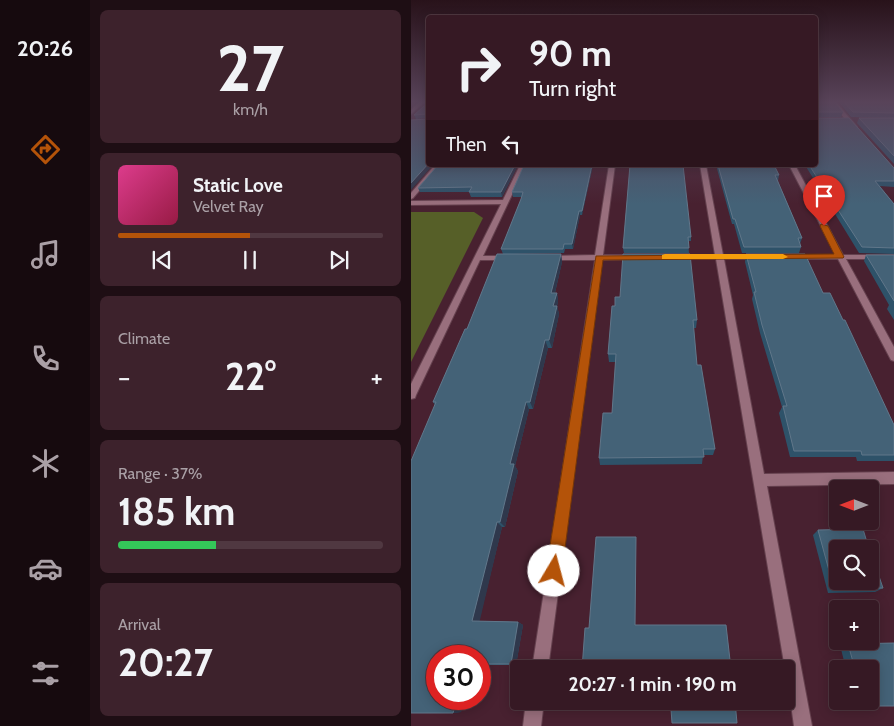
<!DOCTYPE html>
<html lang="en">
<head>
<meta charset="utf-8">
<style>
	:root { --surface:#361924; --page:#3d222c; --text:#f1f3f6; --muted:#aaa0a6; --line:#503841; --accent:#b45309 }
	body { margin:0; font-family:Cabin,sans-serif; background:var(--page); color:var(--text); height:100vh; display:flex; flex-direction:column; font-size:19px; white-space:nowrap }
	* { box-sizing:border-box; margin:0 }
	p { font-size:16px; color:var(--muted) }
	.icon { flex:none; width:28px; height:28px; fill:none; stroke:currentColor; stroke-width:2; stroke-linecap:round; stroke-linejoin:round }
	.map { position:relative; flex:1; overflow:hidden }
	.sheet { display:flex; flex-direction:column; gap:10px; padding:10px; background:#1e0e14; width:321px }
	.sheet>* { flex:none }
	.banner { position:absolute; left:15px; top:15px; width:392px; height:152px; border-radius:5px; box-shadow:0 2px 12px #0003,0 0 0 1px var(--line); background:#361924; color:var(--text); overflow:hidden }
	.needle { width:32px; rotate:270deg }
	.fabs { position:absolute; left:418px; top:480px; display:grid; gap:10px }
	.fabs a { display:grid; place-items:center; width:50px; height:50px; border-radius:5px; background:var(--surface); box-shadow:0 2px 12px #0003,0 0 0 1px var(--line); font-size:25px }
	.speed { position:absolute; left:15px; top:645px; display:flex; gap:10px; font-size:25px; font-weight:700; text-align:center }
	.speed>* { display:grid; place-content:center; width:65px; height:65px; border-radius:50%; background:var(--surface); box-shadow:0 2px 12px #0003,0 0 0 1px var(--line); line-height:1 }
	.speed .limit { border:8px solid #d22; background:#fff; color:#111 }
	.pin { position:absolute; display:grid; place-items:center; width:42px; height:42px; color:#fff; margin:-51px -21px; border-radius:50% 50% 50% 0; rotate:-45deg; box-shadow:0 0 5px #0007 }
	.pin .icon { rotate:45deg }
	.me { position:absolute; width:55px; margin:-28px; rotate:8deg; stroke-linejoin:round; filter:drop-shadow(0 0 4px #0008) }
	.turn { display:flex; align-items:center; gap:18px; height:105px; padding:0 20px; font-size:22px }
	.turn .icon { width:65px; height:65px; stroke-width:2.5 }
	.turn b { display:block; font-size:35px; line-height:42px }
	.then { display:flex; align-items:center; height:48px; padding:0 20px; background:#0003; gap:10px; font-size:19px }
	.big { font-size:38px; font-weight:700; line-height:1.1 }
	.sheet .widget { flex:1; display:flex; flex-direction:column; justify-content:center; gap:8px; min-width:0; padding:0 18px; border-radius:8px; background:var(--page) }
	.sheet .dial { align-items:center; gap:0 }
	.dial b { font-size:65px; line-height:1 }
	.song { display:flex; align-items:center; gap:15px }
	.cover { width:60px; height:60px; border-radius:8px; background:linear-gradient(135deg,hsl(330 70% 55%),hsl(340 70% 35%)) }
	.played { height:5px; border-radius:2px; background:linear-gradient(90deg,var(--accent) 50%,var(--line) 50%) }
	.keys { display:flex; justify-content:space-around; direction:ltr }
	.heat { display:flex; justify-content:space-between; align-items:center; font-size:28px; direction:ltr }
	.charge { height:8px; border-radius:4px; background:linear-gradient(90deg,#34c759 37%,var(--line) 0) }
	.trip { position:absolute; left:99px; top:660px; width:285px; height:50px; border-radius:5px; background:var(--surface); box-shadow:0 2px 12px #0003,0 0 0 1px var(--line); font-weight:700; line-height:50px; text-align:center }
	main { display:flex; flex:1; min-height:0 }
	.dock { display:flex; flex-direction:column; width:90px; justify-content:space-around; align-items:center; background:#160a0e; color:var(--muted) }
	.dock .icon { width:35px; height:35px }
	.dock .active { color:var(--accent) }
	.dock b { font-size:22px; color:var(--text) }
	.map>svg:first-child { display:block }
</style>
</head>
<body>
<main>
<nav class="dock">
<b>20:26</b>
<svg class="icon active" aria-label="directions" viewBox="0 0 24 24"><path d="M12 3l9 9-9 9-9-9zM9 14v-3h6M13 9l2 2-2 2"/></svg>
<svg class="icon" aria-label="music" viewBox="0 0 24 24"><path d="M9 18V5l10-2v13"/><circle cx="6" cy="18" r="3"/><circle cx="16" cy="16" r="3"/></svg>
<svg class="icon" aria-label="phone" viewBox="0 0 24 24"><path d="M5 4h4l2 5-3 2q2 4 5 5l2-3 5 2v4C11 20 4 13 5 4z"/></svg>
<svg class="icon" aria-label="climate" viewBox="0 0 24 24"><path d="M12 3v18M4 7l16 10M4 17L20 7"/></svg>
<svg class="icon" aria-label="car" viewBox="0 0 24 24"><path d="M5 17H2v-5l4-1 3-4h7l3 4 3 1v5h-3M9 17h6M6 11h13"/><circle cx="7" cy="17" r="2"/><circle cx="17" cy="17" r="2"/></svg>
<svg class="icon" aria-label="filters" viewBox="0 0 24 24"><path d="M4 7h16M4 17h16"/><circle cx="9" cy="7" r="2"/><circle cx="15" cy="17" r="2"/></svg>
</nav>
<section class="sheet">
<div class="widget dial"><b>27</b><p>km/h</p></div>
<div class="widget">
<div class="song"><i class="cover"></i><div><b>Static Love</b><p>Velvet Ray</p></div></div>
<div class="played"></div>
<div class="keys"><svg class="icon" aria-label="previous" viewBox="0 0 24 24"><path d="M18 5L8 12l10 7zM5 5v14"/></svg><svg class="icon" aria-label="pause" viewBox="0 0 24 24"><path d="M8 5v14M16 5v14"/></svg><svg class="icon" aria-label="next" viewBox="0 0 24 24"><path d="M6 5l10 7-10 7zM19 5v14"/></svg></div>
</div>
<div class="widget"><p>Climate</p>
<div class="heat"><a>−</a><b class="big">22°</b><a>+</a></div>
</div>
<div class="widget"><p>Range · 37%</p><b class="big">185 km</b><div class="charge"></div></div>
<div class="widget"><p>Arrival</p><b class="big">20:27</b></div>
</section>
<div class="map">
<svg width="483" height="726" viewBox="0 0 483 726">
	<rect width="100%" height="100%" fill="#482130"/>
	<path fill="#565f28" d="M0,212H63L72,218L0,362Z"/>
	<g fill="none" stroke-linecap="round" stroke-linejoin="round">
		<g stroke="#65414e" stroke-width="2">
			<g id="minor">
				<path d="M8,102H13L0,114V110Z"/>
				<path d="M420,102H425L446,127V129H442Z"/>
				<path d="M24,165H30L2,198L0,199V193Z"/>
				<path d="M109,165H115L72,256H97L101,258L97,260H69L5,395L4,398L0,399V384L90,204L0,205V201L92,200Z"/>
				<path d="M198,165H204L192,255H224L228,257L224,259L191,260L137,669H121L184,260H139L135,258L139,256L184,255Z"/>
				<path d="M289,165H295L312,255H347L351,257L347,259H313L353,474L483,472V484L356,486L401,726H383L375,669H374L305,259H266L262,257L266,255H304Z"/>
				<path d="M378,165H384L432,255H483V259H435L483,347V361L480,360L427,259H384L380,257L384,255H425Z"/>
				<path d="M115,701H133L130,726H112Z"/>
			</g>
		</g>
		<use href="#minor" fill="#996f7d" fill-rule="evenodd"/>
	</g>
	<g fill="#2e5269">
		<path d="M405,102L432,112L430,117H405L483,168V187L469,186L483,204V254L448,253L394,165H405Z"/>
		<path d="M428,102H483V118L440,117Z"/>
		<path d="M18,106V118L5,119L3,115Z"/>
		<path d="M448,118H483V164L446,123Z"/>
		<path d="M27,165H107L91,197H60L58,192H9L7,188Z"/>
		<path d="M113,165H182L171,215H169L162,249H154L153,253L100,254H150L151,262L144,293H146L147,301L146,306L148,314L141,348H137L122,409H118L104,466L107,471L94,527H91L68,621L107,622L112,625L105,665H69V656H26V699H53L50,712L42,713H0V461L24,405L22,402L54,329H56L86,254H92L90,249L111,197H102L101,192Z"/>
		<path d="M219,165L280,237V241H277L278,253H213L212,248Z"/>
		<path d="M305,165H363L368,175L367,181L391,238L389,244L390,247L388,253H331L323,224H321Z"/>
		<path d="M335,254L412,293L432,320L483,425V461H446L445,457H379L368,413L371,407L349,333L341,299L342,295L334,262Z"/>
		<path d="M455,255H483V320L476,309L478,305L453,261Z"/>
		<path d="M204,306L286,320L285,328H282L286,365L304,449L302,455H292L291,464L189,465L188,458L201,413L205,362H198L197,354Z"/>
		<path d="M407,530L472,588L464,592L417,593L402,535Z"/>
		<path d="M483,643V706L445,705L444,701H459V669H435L429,645L437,644Z"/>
	</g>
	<g fill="#2f384c">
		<path d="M18,163V165H22L0,190V183Z"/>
		<path d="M104,165H107L91,197L90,192Z"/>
		<path d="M181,165H182L171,215V211Z"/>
		<path d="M168,211L169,215L162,249L161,244Z"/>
		<path d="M150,254L151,262L142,301L140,293Z"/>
		<path d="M146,293L147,301L145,314L142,306Z"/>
		<path d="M146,306L148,314L141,348L138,340Z"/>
		<path d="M134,340L137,348L122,409L119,402Z"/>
		<path d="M115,402L118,409L104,466L107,471L94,527L89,522L99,464Z"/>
		<path d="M86,522L91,527L68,624L61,621Z"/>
		<path d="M107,622L112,625L105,665L100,664Z"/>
		<path d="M46,699H53L50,712L42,713Z"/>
	</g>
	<g fill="#446277" stroke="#61778a">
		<path d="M405,102H424L432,112H406L405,118H438L483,168V181H464L483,204V248L451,247L398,165H405Z"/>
		<path d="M433,102H483V113L442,112Z"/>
		<path d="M13,106H18V118L16,114L3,115Z"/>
		<path d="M448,118H483V156Z"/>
		<path d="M18,119V163L0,183V120Z"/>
		<path d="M27,165H104L90,192H58L61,187L7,188Z"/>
		<path d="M113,165H181L171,211H168L161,244H153L152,249H90L110,199L112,192H101Z"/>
		<path d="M219,165H272L280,237H277L278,248H212Z"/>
		<path d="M307,165H363L368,175H364L391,238H387L390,247H333L324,219H322Z"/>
		<path d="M86,254H150L140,293H146L142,306H146L138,340H134L119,402H115L99,464H103L89,522H86L61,621L107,622L100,664H69V656H26V699H46L42,713H0V461L25,402H22L54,329H56Z"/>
		<path d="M212,254H279L286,320H282L286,365H290L304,449H292L293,457L188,458L192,413H201L205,354H197L201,306H204V297H209Z"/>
		<path d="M335,254H394L412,293H419L432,320H434L483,425V455H451L450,451H383L372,406H376L351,325L343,292H345Z"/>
		<path d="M455,255H483V301Z"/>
		<path d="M452,529L458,549H426V581H459V550L472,588L423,589L407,530Z"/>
		<path d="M185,537H225L224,625H315L320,669H171L174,628H178Z"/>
		<path d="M483,643V706H454L453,701H459V669H444L437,644Z"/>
		<path d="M168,701H324L326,723H261L260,709H167Z"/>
	</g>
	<linearGradient id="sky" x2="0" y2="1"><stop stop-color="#28121a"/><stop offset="0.5" stop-color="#584359"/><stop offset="1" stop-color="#584359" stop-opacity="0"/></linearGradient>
	<rect width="483" height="204" fill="url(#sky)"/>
	<path fill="#b45309" stroke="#753606" d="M410,224L417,226L433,257L432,258L192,260L151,571L149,577L143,579L137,577L135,571L185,256L423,254L409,226Z"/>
	<path fill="#f59e0b" d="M254,254H372L377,257L372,259H251V255Z"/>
</svg>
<div class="fabs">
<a><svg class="needle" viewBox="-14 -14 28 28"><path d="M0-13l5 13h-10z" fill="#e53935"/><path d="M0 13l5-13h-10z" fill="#aaa0a6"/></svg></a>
<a><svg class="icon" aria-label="search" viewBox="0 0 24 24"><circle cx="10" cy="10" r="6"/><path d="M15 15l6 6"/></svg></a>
<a>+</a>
<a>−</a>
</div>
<div class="speed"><div class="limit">30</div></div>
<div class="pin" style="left:413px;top:226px;background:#d93025"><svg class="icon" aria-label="arrive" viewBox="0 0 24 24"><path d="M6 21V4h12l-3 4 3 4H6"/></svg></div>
<svg class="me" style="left:143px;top:571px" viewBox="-20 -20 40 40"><circle r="19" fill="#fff"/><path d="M0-13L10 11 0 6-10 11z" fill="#b45309"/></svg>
<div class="trip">20:27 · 1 min · 190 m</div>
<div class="banner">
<div class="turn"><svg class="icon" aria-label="right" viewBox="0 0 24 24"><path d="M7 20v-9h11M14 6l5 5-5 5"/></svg><div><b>90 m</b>Turn right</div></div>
<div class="then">Then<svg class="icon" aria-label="left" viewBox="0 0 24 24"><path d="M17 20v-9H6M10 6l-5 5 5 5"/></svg></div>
</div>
</div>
</main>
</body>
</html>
